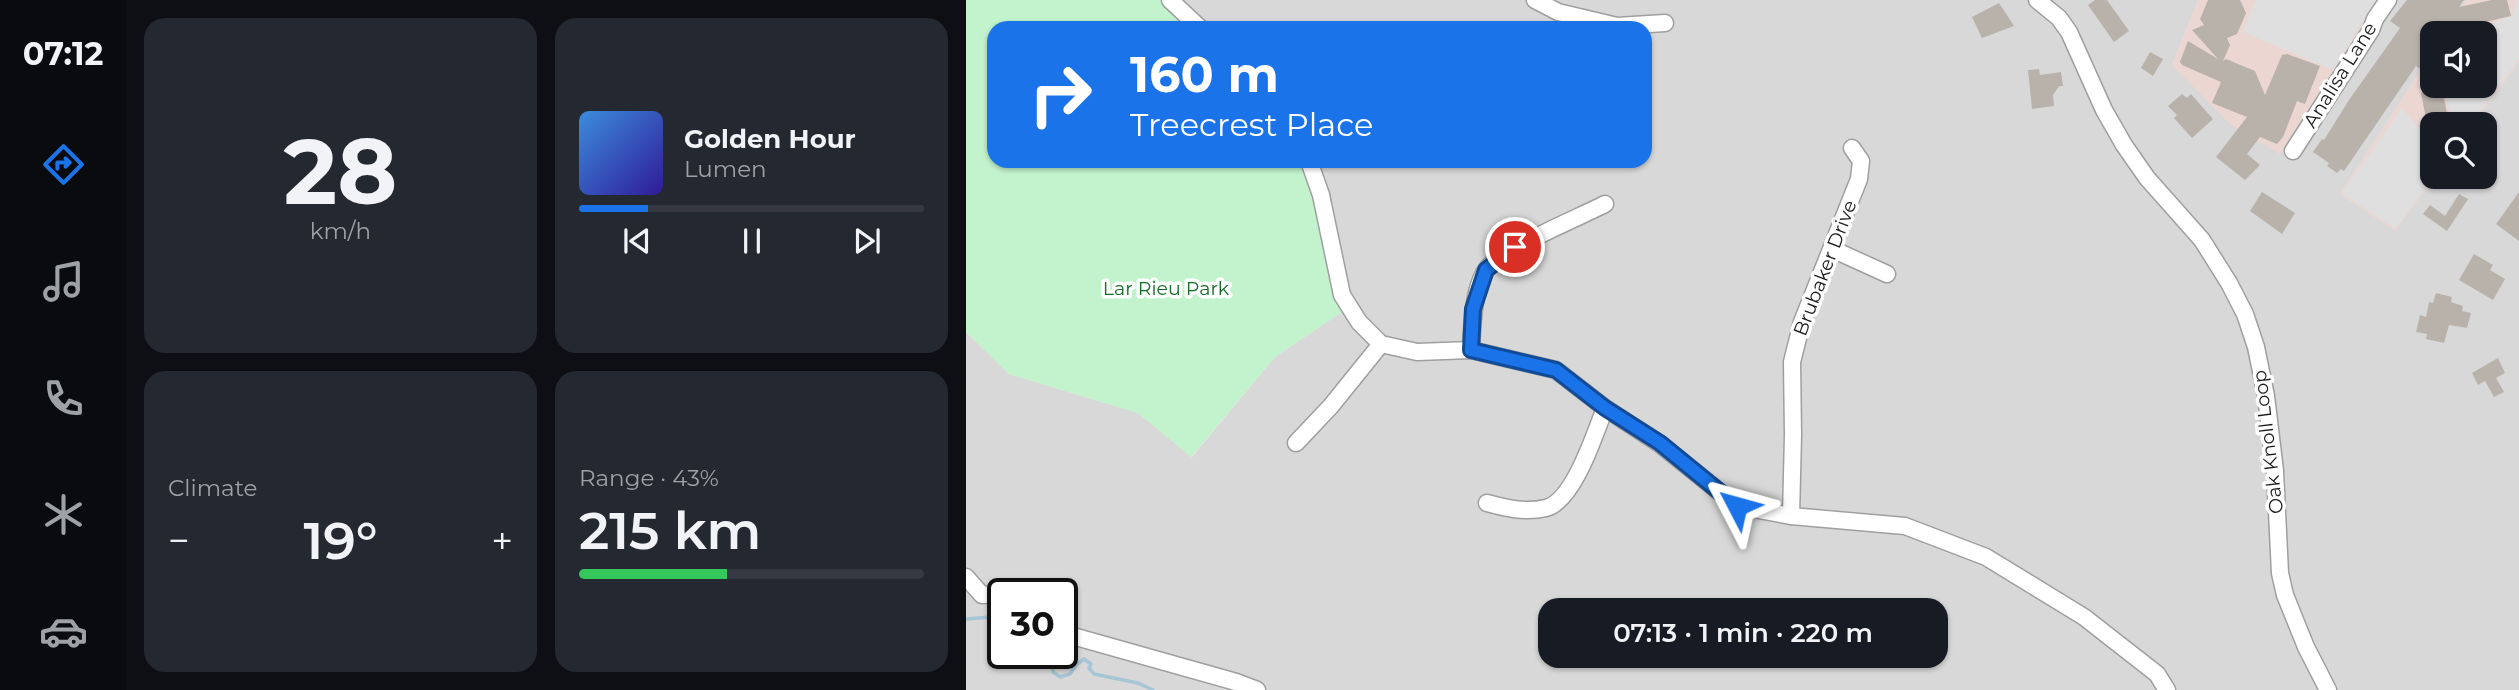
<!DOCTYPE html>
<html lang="en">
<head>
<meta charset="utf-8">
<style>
	:root { --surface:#171b24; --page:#242831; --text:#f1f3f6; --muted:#9ea1a6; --line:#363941; --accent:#1a73e8 }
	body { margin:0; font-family:Montserrat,sans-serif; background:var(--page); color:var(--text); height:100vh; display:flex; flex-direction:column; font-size:26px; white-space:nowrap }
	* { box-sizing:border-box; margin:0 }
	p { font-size:23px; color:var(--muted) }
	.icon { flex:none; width:38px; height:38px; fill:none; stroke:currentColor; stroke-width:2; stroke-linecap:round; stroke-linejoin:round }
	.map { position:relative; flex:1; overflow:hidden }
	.drawer { display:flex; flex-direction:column; gap:18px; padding:18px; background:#0d0f14; width:840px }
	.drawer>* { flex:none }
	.top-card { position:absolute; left:21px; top:21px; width:665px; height:147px; border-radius:21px; box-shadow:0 2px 5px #0004; background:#1a73e8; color:#fff; overflow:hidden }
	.fabs { position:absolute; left:1454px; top:21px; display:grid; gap:14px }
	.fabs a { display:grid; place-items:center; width:77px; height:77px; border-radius:14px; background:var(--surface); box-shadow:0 2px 5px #0004; font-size:35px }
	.speed { position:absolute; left:21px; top:578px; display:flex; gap:14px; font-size:35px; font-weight:700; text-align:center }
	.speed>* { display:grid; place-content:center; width:91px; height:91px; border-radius:50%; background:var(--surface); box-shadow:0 2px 5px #0004; line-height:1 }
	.speed .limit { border:4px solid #111; border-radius:10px; background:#fff; color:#111 }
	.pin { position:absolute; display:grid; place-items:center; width:60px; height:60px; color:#fff; margin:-30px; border:4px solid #fff; border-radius:50%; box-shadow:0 2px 7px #0007 }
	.me { position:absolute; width:77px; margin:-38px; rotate:309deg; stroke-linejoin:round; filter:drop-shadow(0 0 5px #0008) }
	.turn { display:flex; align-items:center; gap:24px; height:147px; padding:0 28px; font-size:32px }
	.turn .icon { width:91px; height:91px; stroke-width:2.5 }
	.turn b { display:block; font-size:49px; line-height:60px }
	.big { font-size:52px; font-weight:600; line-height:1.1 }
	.drawer .tile { flex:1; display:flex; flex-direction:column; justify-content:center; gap:10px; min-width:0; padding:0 24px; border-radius:21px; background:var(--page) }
	.drawer .dial { align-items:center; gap:0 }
	.dial b { font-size:91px; line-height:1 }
	.song { display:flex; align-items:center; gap:21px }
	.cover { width:84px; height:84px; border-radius:10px; background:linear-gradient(135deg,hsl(210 70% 55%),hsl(250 70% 35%)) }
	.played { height:7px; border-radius:4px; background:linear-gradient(90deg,var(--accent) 20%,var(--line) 20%) }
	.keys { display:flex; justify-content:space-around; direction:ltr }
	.heat { display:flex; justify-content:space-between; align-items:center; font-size:38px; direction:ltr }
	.charge { height:10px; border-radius:5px; background:linear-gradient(90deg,#34c759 43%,var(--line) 0) }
	.drawer .tiles { flex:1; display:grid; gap:18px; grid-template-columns:repeat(2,1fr) }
	.trip { position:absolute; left:572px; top:598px; width:410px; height:70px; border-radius:21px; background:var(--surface); box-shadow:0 2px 5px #0004; font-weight:600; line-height:70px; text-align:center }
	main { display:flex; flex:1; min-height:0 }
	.menu { display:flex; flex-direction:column; width:126px; justify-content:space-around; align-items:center; background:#090b0e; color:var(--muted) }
	.menu .icon { width:49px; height:49px }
	.menu .selected { color:var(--accent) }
	.menu b { font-size:32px; color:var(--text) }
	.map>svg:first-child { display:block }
</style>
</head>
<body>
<main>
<nav class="menu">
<b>07:12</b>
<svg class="icon selected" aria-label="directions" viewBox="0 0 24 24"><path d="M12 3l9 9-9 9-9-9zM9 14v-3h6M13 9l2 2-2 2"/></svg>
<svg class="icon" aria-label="music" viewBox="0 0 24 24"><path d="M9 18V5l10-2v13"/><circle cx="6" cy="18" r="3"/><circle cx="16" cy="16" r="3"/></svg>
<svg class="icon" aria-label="phone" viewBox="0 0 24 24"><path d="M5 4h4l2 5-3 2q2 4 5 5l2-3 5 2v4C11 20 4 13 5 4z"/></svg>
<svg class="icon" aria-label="climate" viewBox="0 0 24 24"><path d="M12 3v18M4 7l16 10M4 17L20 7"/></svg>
<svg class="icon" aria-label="car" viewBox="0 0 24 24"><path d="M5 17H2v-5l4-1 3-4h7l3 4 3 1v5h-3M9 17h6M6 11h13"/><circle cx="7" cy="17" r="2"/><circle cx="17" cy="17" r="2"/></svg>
</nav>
<section class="drawer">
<div class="tiles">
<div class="tile dial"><b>28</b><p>km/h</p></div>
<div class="tile">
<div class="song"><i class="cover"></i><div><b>Golden Hour</b><p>Lumen</p></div></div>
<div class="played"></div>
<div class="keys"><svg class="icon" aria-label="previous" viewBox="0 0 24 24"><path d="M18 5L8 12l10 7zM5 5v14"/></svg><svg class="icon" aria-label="pause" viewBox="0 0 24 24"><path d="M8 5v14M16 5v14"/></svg><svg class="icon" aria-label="next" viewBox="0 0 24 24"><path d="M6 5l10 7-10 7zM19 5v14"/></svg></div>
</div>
<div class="tile"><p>Climate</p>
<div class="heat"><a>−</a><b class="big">19°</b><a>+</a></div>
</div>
<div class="tile"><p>Range · 43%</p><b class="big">215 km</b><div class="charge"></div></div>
</div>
</section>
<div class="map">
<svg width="1553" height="690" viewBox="0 0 1553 690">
	<rect width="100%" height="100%" fill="#eceae2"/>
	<path fill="#d9d8d8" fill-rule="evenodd" d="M204,0H1232L1206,65L1417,20L1431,0H1501L1479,33H1466V53L1374,194L1429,230L1469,177H1519V124H1507L1553,62V690H0V332L43,374L172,413L226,457L309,357L384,306L343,161H679V28H234ZM37,593H96V653H37ZM584,611H970V656H584Z"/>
	<g fill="#ebd6d2">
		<path d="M1232,0H1416L1314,154L1265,125L1206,65Z"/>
		<path d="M1501,0H1553V62L1507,124H1466V177H1469L1429,231L1374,194L1466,53V86H1519V33H1479Z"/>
	</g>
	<path fill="#c2f3cc" d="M0,0H204L234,28H28V161H343L385,306L309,357L225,457L172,413L43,374L0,332Z"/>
	<g fill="#dfdfdf">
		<path d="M1290,0H1410L1367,70L1277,32Z"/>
		<path d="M1551,0H1553V59L1505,124H1486L1478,89L1480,86H1519V33H1514L1518,26L1546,16Z"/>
		<path d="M1436,108L1466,143L1467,177L1429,229L1376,193Z"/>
	</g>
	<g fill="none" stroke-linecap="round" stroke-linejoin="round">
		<g stroke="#a6c5d5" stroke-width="3.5">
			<path d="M0,619L37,616"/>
			<path d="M82,653L86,658L87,672L94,677L104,674L110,665L118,659L125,664L123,668L128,674L172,683L187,690"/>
		</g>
	</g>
	<g fill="#b8b2ab">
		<path d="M1129,0H1141L1163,31L1148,42L1122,5Z"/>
		<path d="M1242,0H1274L1280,13L1271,34L1261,38L1264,45L1257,61L1260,59L1289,71L1299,95L1316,55L1321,54L1354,66L1339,104L1331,101L1317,137L1311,144L1294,137L1281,154L1294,165L1279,180L1250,157L1281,117L1246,103L1255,82L1216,65L1214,62L1222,41L1252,59L1226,30L1238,25L1234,19Z"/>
		<path d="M1441,0H1498L1493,7L1526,0H1541L1545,16L1519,22L1511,33H1466V77L1450,66L1378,171L1375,169L1371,173L1361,166L1363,163L1347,152L1356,139L1358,140L1383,100L1434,28L1424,21Z"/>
		<path d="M1033,3L1048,26L1016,38L1006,17Z"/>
		<path d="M1184,52L1197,59L1187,76L1175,68Z"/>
		<path d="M1073,69L1074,75L1095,72L1097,86H1093L1087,95L1088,106L1066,109L1062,70Z"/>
		<path d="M1476,88L1483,124H1461L1455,93Z"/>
		<path d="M1216,94L1221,98L1225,94L1247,119L1226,138L1208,118L1211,115L1202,106Z"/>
		<path d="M1296,192L1329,213L1316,234L1284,211Z"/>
		<path d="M1553,192V241L1530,224Z"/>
		<path d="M1493,194L1502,199L1481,231L1457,214L1464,205L1479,216Z"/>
		<path d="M1508,254L1527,265L1524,270L1539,279L1527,300L1493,280Z"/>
		<path d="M1470,293L1486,297L1485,302L1497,306L1496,311L1505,313L1501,328L1483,325L1478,343L1460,339L1461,334L1450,332L1454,315L1460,317L1463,302L1467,303Z"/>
		<path d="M1532,358L1539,373L1530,378L1538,392L1528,397L1519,381L1512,385L1506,373Z"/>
	</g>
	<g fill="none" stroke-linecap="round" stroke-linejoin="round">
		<g stroke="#9f9f9f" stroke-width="19">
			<g id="minor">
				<path d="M204,0L234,28"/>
				<path d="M569,0L592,12L651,26L699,23"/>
				<path d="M1071,0L1093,18L1103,32L1138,110L1158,145L1181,178L1236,240L1263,283L1279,314L1290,347L1300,396L1309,471L1314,573L1319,595L1340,647L1362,690"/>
				<path d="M1327,151L1405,30L1409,19L1422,0"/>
				<path d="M343,161L355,195L376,295L393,322L415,344L451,352L505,350L590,370L639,408L694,444L771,506L825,516L939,526L1020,557L1118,617L1191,674L1201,690"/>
				<path d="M866,249L921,274"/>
				<path d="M505,350C506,328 507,289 520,270C533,250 614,217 639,204"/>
				<path d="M330,443L365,406L415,344"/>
				<path d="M521,503C540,508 559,513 580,508C608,501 629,433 639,408"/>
				<path d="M825,516L827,435L826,362L836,322L893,179L895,161L886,148"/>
				<path d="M0,577L16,595L37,594"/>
				<path d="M48,593H52"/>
				<path d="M96,633L270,682L291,690"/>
			</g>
		</g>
		<use href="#minor" stroke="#fff" stroke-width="16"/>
	</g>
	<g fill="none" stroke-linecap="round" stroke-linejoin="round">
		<g stroke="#114b97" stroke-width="18">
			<path id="route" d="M549,247L520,270L507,309L505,350L590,370L639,408L694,443L771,506"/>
		</g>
		<use href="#route" stroke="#1a73e8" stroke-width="12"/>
	</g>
	<g text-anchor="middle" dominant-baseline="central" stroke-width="7" stroke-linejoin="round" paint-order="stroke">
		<g font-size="19" fill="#1b1b1b" stroke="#fff">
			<text transform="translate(1374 75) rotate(-58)">Analisa Lane</text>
			<text transform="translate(859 268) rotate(-69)">Brubaker Drive</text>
			<text transform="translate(1302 442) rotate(-97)">Oak Knoll Loop</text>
		</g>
		<g font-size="19" fill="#166c28" stroke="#fff">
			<text x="200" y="288">Lar Rieu Park</text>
		</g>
	</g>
</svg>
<div class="fabs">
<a><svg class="icon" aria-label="sound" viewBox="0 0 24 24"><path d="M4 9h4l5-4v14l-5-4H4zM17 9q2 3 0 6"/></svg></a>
<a><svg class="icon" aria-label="search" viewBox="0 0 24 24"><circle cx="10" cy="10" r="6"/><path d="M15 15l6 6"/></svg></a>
</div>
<div class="speed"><div class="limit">30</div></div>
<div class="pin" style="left:549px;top:247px;background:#d93025"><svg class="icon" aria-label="arrive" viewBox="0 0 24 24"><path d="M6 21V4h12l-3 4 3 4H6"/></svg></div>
<svg class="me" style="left:771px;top:506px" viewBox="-20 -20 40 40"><path d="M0-17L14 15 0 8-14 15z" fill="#1a73e8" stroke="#fff" stroke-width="4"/></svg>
<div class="trip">07:13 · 1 min · 220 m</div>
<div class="top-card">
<div class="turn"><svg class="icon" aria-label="right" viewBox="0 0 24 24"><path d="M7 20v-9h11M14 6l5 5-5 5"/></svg><div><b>160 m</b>Treecrest Place</div></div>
</div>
</div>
</main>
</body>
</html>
